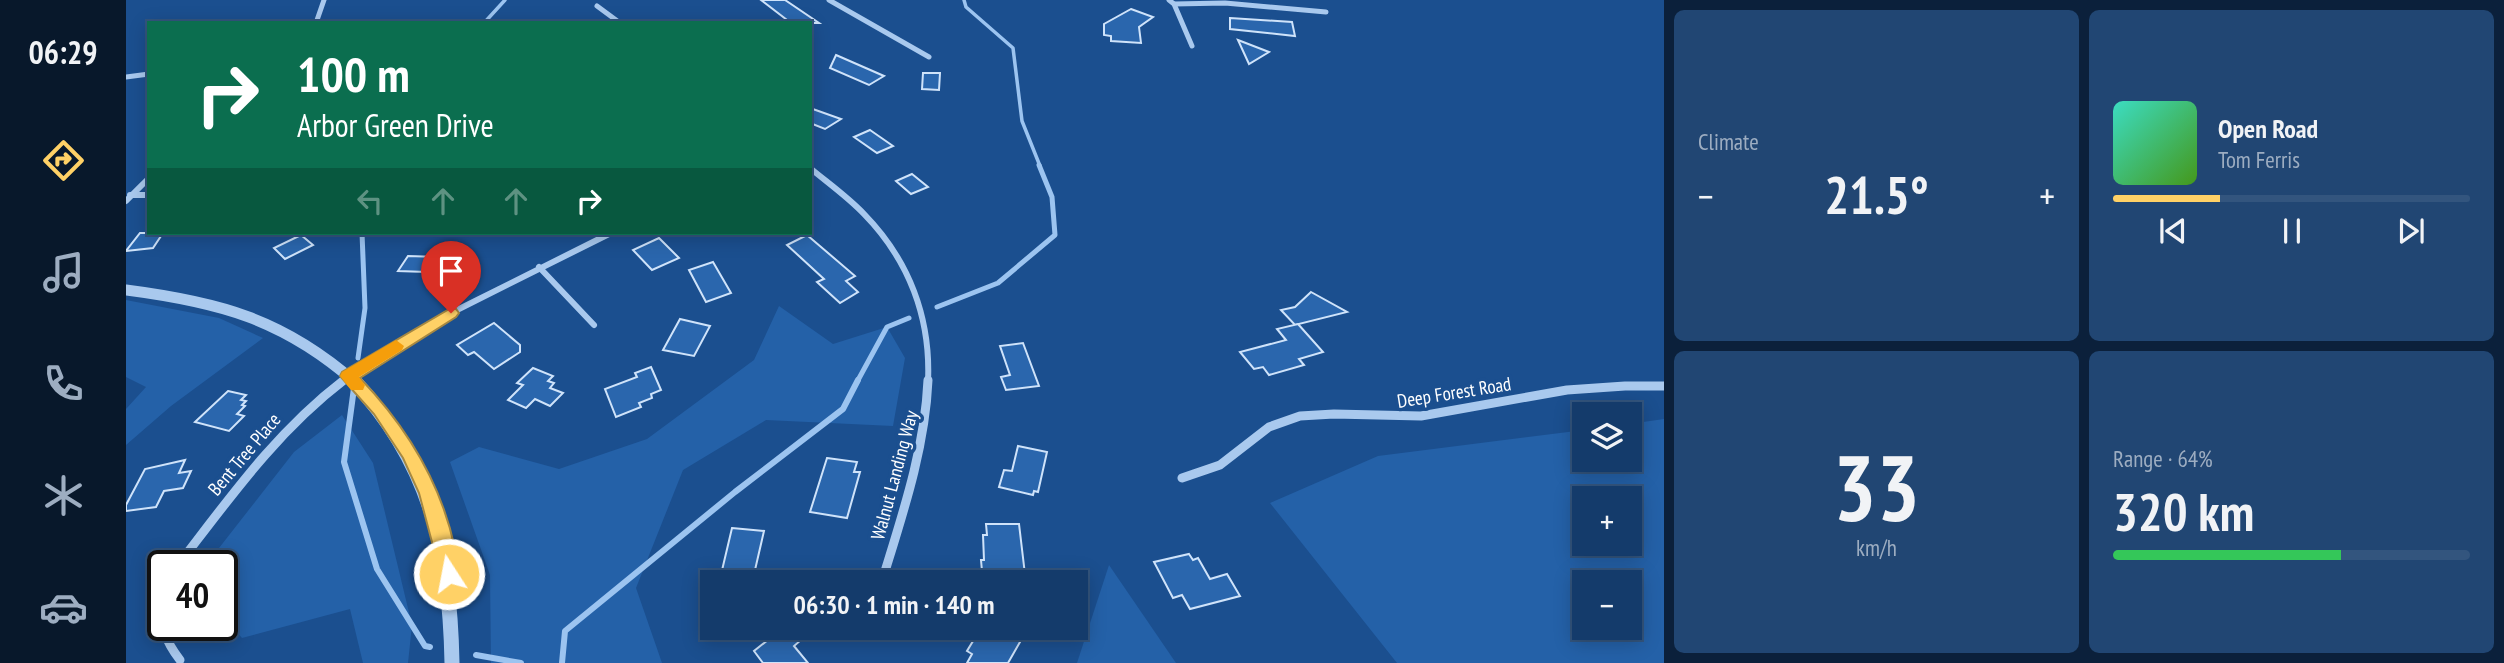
<!DOCTYPE html>
<html lang="en">
<head>
<meta charset="utf-8">
<style>
	:root { --surface:#143b6b; --page:#214673; --text:#f1f3f6; --muted:#9dadc1; --line:#33557e; --accent:#ffd166 }
	body { margin:0; font-family:"PT Sans Narrow",sans-serif; background:var(--page); color:var(--text); height:100vh; display:flex; flex-direction:column; font-size:26px; white-space:nowrap }
	* { box-sizing:border-box; margin:0 }
	p { font-size:23px; color:var(--muted) }
	.icon { flex:none; width:38px; height:38px; fill:none; stroke:currentColor; stroke-width:2; stroke-linecap:round; stroke-linejoin:round }
	.map { position:relative; flex:1; overflow:hidden }
	.details { display:flex; flex-direction:column; gap:10px; padding:10px; background:#0b203b; width:840px }
	.details>* { flex:none }
	.guide { position:absolute; left:21px; top:21px; width:665px; height:214px; border-radius:0px; box-shadow:0 4px 18px #0003,0 0 0 2px var(--line); background:#0b6e4f; color:#fff; overflow:hidden }
	.tools { position:absolute; left:1446px; top:402px; display:grid; gap:14px }
	.tools a { display:grid; place-items:center; width:70px; height:70px; border-radius:0px; background:var(--surface); box-shadow:0 4px 18px #0003,0 0 0 2px var(--line); font-size:35px }
	.speed { position:absolute; left:21px; top:550px; display:flex; gap:14px; font-size:35px; font-weight:700; text-align:center }
	.speed>* { display:grid; place-content:center; width:91px; height:91px; border-radius:50%; background:var(--surface); box-shadow:0 4px 18px #0003,0 0 0 2px var(--line); line-height:1 }
	.speed .limit { border:4px solid #111; border-radius:10px; background:#fff; color:#111 }
	.pin { position:absolute; display:grid; place-items:center; width:60px; height:60px; color:#fff; margin:-72px -30px; border-radius:50% 50% 50% 0; rotate:-45deg; box-shadow:0 0 7px #0007 }
	.pin .icon { rotate:45deg }
	.me { position:absolute; width:77px; margin:-38px; rotate:349deg; stroke-linejoin:round; filter:drop-shadow(0 0 5px #0008) }
	.turn { display:flex; align-items:center; gap:24px; height:147px; padding:0 35px; font-size:32px }
	.turn .icon { width:91px; height:91px; stroke-width:2.5 }
	.turn b { display:block; font-size:49px; line-height:60px }
	.lanes { display:flex; align-items:center; height:66px; padding:0 35px; background:#0003; justify-content:center; gap:35px; direction:ltr }
	.lanes .off { opacity:.35 }
	.big { font-size:52px; font-weight:600; line-height:1.1 }
	.details .widget { flex:1; display:flex; flex-direction:column; justify-content:center; gap:10px; min-width:0; padding:0 24px; border-radius:10px; background:var(--page) }
	.details .dial { align-items:center; gap:0 }
	.dial b { font-size:91px; line-height:1 }
	.song { display:flex; align-items:center; gap:21px }
	.cover { width:84px; height:84px; border-radius:10px; background:linear-gradient(135deg,hsl(170 70% 55%),hsl(100 70% 35%)) }
	.played { height:7px; border-radius:4px; background:linear-gradient(90deg,var(--accent) 30%,var(--line) 30%) }
	.keys { display:flex; justify-content:space-around; direction:ltr }
	.heat { display:flex; justify-content:space-between; align-items:center; font-size:38px; direction:ltr }
	.charge { height:10px; border-radius:5px; background:linear-gradient(90deg,#34c759 64%,var(--line) 0) }
	.details .tiles { flex:1; display:grid; gap:10px; grid-template-columns:repeat(2,1fr) }
	.trip { position:absolute; left:574px; top:570px; width:388px; height:70px; border-radius:0px; background:var(--surface); box-shadow:0 4px 18px #0003,0 0 0 2px var(--line); font-weight:600; line-height:70px; text-align:center }
	main { display:flex; flex:1; min-height:0 }
	.dock { display:flex; flex-direction:column; width:126px; justify-content:space-around; align-items:center; background:#08182b; color:var(--muted) }
	.dock .icon { width:49px; height:49px }
	.dock .on { color:var(--accent) }
	.dock b { font-size:32px; color:var(--text) }
	.map>svg:first-child { display:block }
</style>
</head>
<body>
<main>
<nav class="dock">
<b>06:29</b>
<svg class="icon on" aria-label="directions" viewBox="0 0 24 24"><path d="M12 3l9 9-9 9-9-9zM9 14v-3h6M13 9l2 2-2 2"/></svg>
<svg class="icon" aria-label="music" viewBox="0 0 24 24"><path d="M9 18V5l10-2v13"/><circle cx="6" cy="18" r="3"/><circle cx="16" cy="16" r="3"/></svg>
<svg class="icon" aria-label="phone" viewBox="0 0 24 24"><path d="M5 4h4l2 5-3 2q2 4 5 5l2-3 5 2v4C11 20 4 13 5 4z"/></svg>
<svg class="icon" aria-label="climate" viewBox="0 0 24 24"><path d="M12 3v18M4 7l16 10M4 17L20 7"/></svg>
<svg class="icon" aria-label="car" viewBox="0 0 24 24"><path d="M5 17H2v-5l4-1 3-4h7l3 4 3 1v5h-3M9 17h6M6 11h13"/><circle cx="7" cy="17" r="2"/><circle cx="17" cy="17" r="2"/></svg>
</nav>
<div class="map">
<svg width="1538" height="663" viewBox="0 0 1538 663">
	<rect width="100%" height="100%" fill="#1b4f8f"/>
	<g fill="#2461a8" fill-rule="evenodd">
		<path d="M0,300L93,318L137,338L45,406L0,445V409L20,387L0,377Z"/>
		<path d="M653,306L707,344L761,327L779,358L767,426L640,420L557,470L510,588L536,663H365L364,575L324,462L353,447L433,469L521,439L628,360Z"/>
		<path d="M216,415L247,463L286,625L282,663H237L224,609L116,638L96,615V565H84L86,557L168,452Z"/>
		<path d="M1538,419V663H1271L1144,503L1252,456L1458,430V460H1503V424ZM1458,499H1503V544H1458ZM1458,583H1503V628H1458Z"/>
		<path d="M983,565L1050,663H951Z"/>
	</g>
	<g fill="none" stroke-linecap="round" stroke-linejoin="round">
		<g stroke="#9cc4f0" stroke-width="3.5">
			<path d="M838,0L840,7L887,48L896,121L914,166"/>
			<path d="M358,23L379,0"/>
		</g>
		<g stroke="#9cc4f0" stroke-width="5">
			<path d="M811,307L872,283L929,235L926,197L913,165"/>
			<path d="M232,358L239,308L236,233"/>
			<path d="M731,382L761,327L783,318"/>
		</g>
		<g stroke="#9cc4f0" stroke-width="6">
			<path d="M228,388L218,462L251,569L299,646L304,647"/>
			<path d="M350,655L395,663"/>
			<path d="M436,663L439,631L609,492L717,409L732,380"/>
		</g>
	</g>
	<g fill="#2a66ad" stroke="#cfe3fa" stroke-width="2">
		<path d="M635,0H659L693,23H665Z"/>
		<path d="M1005,9L1027,17L1013,27L1015,43L985,41V36L978,35V24Z"/>
		<path d="M1104,18L1166,22L1169,36L1104,29Z"/>
		<path d="M1112,40L1143,52L1123,64Z"/>
		<path d="M710,55L758,76L743,85L704,68Z"/>
		<path d="M797,73H814L813,90L796,89Z"/>
		<path d="M684,108L715,119L699,129L684,123Z"/>
		<path d="M744,130L767,146L751,153L728,137Z"/>
		<path d="M786,174L802,187L785,194L770,181Z"/>
		<path d="M14,233H37L27,248L0,251Z"/>
		<path d="M175,235L187,245L159,259L148,248Z"/>
		<path d="M681,235L729,276L720,281L732,292L714,303L691,282L698,279L661,245Z"/>
		<path d="M533,238L553,258L526,270L507,250Z"/>
		<path d="M282,256L312,257L301,272L272,271Z"/>
		<path d="M587,262L605,293L580,302L563,270Z"/>
		<path d="M1185,292L1221,312L1169,325L1155,310L1169,307Z"/>
		<path d="M554,319L584,326L568,356L537,350Z"/>
		<path d="M368,323L394,345V352L368,369L348,352L342,355L331,345Z"/>
		<path d="M1172,324L1197,352L1173,359L1178,365L1143,375L1137,367L1128,369L1114,352L1160,340L1151,329Z"/>
		<path d="M897,343L913,386L880,390L875,377L884,375L874,346Z"/>
		<path d="M525,367L535,390L525,394L526,398L513,403L515,407L490,417L479,389L511,377L509,373Z"/>
		<path d="M407,368L427,376L422,381L428,383L424,388L437,393L424,406L409,399L400,408L382,400L397,385L391,383Z"/>
		<path d="M102,391L120,395L115,400L120,401L116,405L119,406L111,414L118,416L103,431L69,422Z"/>
		<path d="M892,446L921,452L912,492L908,491L907,495L873,487L878,470L886,471Z"/>
		<path d="M701,458L731,462L728,472H734L721,518L684,512Z"/>
		<path d="M59,460L53,473L65,471L57,488L38,491L30,507L0,511V505L19,469Z"/>
		<path d="M860,524H893L900,583L857,582L855,560H858L857,535H861Z"/>
		<path d="M606,528L638,531L626,583H593Z"/>
		<path d="M1063,554L1067,560L1072,558L1084,579L1101,574L1114,596L1064,609L1056,595L1047,598L1028,562Z"/>
		<path d="M657,628H665L675,640L668,646L682,663H637L628,651Z"/>
		<path d="M855,628H902L882,663H841L846,654L841,651Z"/>
	</g>
	<g fill="none" stroke-linecap="round" stroke-linejoin="round">
		<g stroke="#a9c9ee" stroke-width="5">
			<path d="M703,0L803,57"/>
			<path d="M1043,0L1048,4L1066,46"/>
			<path d="M1048,4L1099,3L1200,12"/>
			<path d="M471,6L494,23"/>
			<path d="M190,23L198,0"/>
			<path d="M0,77L23,74"/>
		</g>
		<g stroke="#a9c9ee" stroke-width="6">
			<path d="M684,168C702,183 722,197 738,214C783,260 805,318 802,382"/>
			<path d="M4,195H23"/>
			<path d="M0,201L23,178"/>
			<path d="M413,267L468,325"/>
			<path d="M215,382L325,313L485,233"/>
		</g>
		<g stroke="#a9c9ee" stroke-width="9">
			<path d="M1056,478L1094,465L1143,427L1174,416L1208,414L1295,416L1441,390L1499,386H1538"/>
			<path d="M52,565C103,499 150,432 218,380"/>
			<path d="M756,581C776,516 799,449 802,380"/>
			<path d="M37,602C33,625 40,642 54,660"/>
		</g>
		<path stroke="#a9c9ee" stroke-width="11" d="M0,290C93,302 157,319 229,382"/>
		<path stroke="#a9c9ee" stroke-width="15" d="M227,380C305,463 324,552 326,663"/>
	</g>
	<path fill="#ffd166" stroke="#a68842" stroke-width="2" d="M325,308L330,309L333,313L330,317L234,378C280,426 315,482 329,549C331,560 335,570 331,580L323,583L316,580L293,493L277,458L248,414L214,376L216,372Z"/>
	<path fill="#f59e0b" d="M270,340L278,346L276,350L233,377L239,385L237,390H225L214,376L216,372Z"/>
	<g text-anchor="middle" dominant-baseline="central" stroke-width="7" stroke-linejoin="round" paint-order="stroke">
		<g font-size="19" fill="#fff" stroke="#1b4f8f">
			<text transform="translate(1328 392) rotate(-9)">Deep Forest Road</text>
			<text transform="translate(118 454) rotate(-50)">Bent Tree Place</text>
			<text transform="translate(768 475) rotate(-75)">Walnut Landing Way</text>
		</g>
	</g>
</svg>
<div class="tools">
<a><svg class="icon" aria-label="layers" viewBox="0 0 24 24"><path d="M12 4l9 5-9 5-9-5zM3 14l9 5 9-5"/></svg></a>
<a>+</a>
<a>−</a>
</div>
<div class="speed"><div class="limit">40</div></div>
<div class="pin" style="left:325px;top:313px;background:#d93025"><svg class="icon" aria-label="arrive" viewBox="0 0 24 24"><path d="M6 21V4h12l-3 4 3 4H6"/></svg></div>
<svg class="me" style="left:323px;top:574px" viewBox="-20 -20 40 40"><circle r="17" fill="#ffd166" stroke="#fff" stroke-width="3"/><path d="M0-11L8 9 0 5-8 9z" fill="#fff"/></svg>
<div class="trip">06:30 · 1 min · 140 m</div>
<div class="guide">
<div class="turn"><svg class="icon" aria-label="right" viewBox="0 0 24 24"><path d="M7 20v-9h11M14 6l5 5-5 5"/></svg><div><b>100 m</b>Arbor Green Drive</div></div>
<div class="lanes"><svg class="icon off" aria-label="left" viewBox="0 0 24 24"><path d="M17 20v-9H6M10 6l-5 5 5 5"/></svg><svg class="icon off" aria-label="ahead" viewBox="0 0 24 24"><path d="M12 20V5M6 11l6-6 6 6"/></svg><svg class="icon off" aria-label="ahead" viewBox="0 0 24 24"><path d="M12 20V5M6 11l6-6 6 6"/></svg><svg class="icon" aria-label="right" viewBox="0 0 24 24"><path d="M7 20v-9h11M14 6l5 5-5 5"/></svg></div>
</div>
</div>
<section class="details">
<div class="tiles">
<div class="widget"><p>Climate</p>
<div class="heat"><a>−</a><b class="big">21.5°</b><a>+</a></div>
</div>
<div class="widget">
<div class="song"><i class="cover"></i><div><b>Open Road</b><p>Tom Ferris</p></div></div>
<div class="played"></div>
<div class="keys"><svg class="icon" aria-label="previous" viewBox="0 0 24 24"><path d="M18 5L8 12l10 7zM5 5v14"/></svg><svg class="icon" aria-label="pause" viewBox="0 0 24 24"><path d="M8 5v14M16 5v14"/></svg><svg class="icon" aria-label="next" viewBox="0 0 24 24"><path d="M6 5l10 7-10 7zM19 5v14"/></svg></div>
</div>
<div class="widget dial"><b>33</b><p>km/h</p></div>
<div class="widget"><p>Range · 64%</p><b class="big">320 km</b><div class="charge"></div></div>
</div>
</section>
</main>
</body>
</html>
